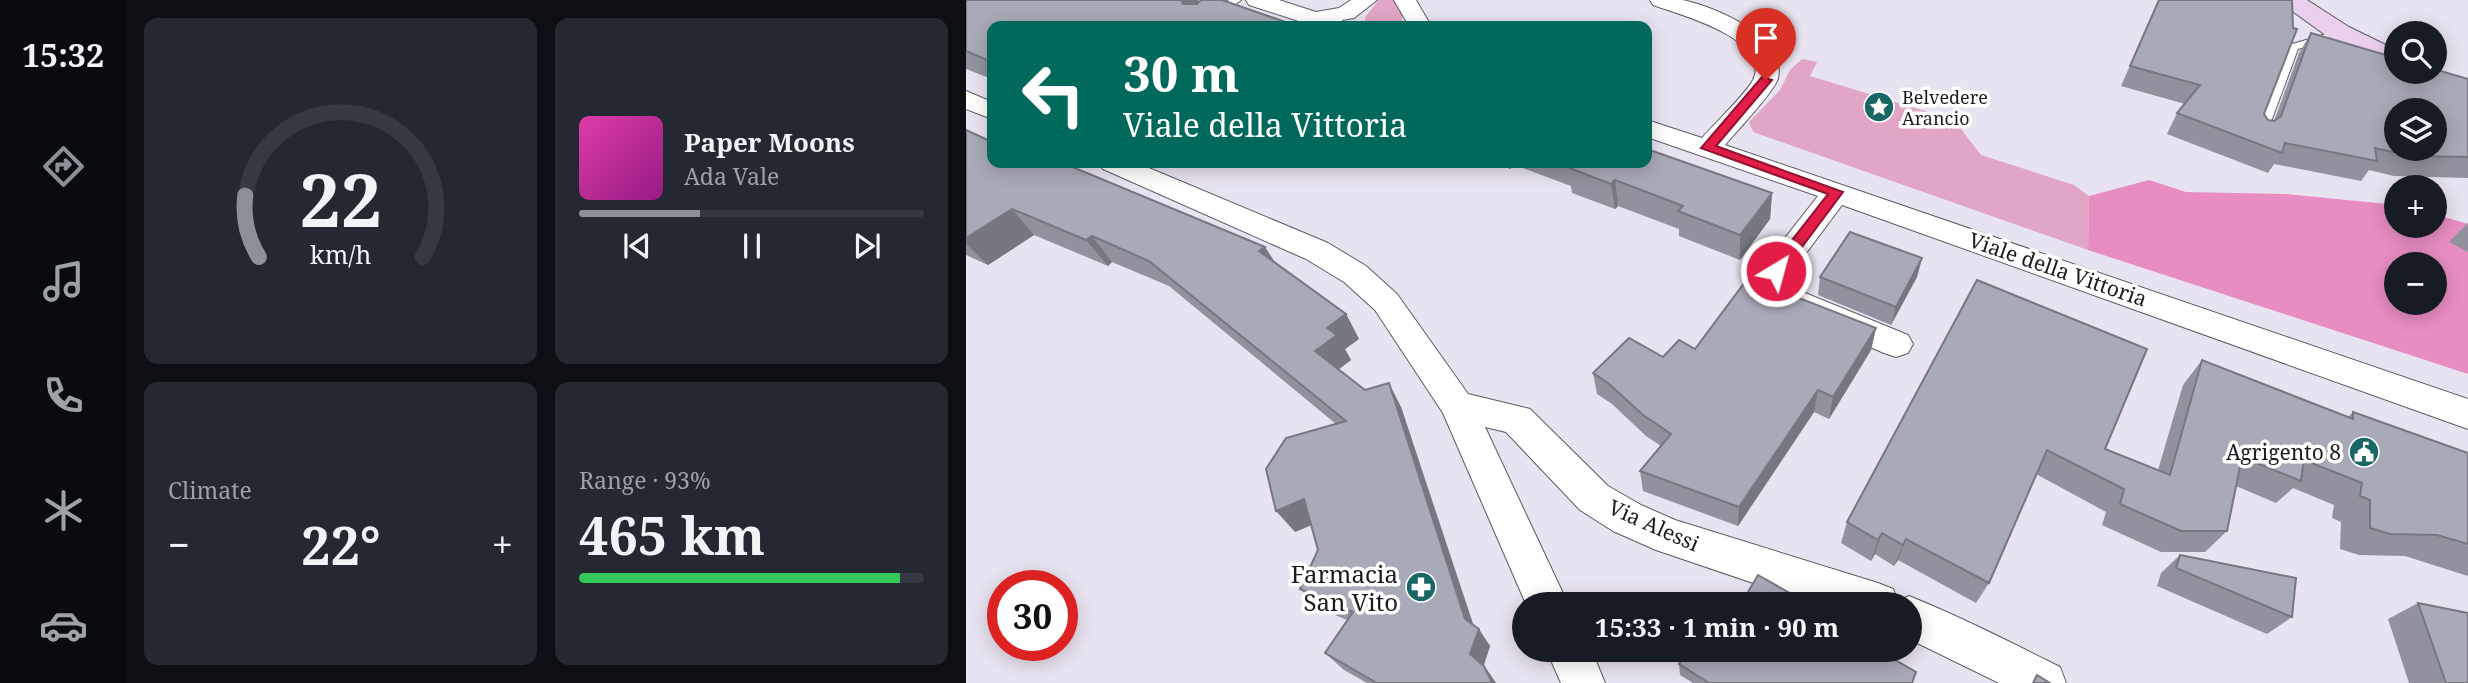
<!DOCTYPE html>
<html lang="en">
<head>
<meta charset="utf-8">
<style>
	:root { --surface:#171b24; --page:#242831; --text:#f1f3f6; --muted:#9ea1a6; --line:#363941; --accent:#8c9099 }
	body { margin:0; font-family:"Noto Serif",serif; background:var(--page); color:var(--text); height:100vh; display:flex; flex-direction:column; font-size:26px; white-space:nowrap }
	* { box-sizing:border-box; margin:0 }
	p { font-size:23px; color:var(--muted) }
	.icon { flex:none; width:38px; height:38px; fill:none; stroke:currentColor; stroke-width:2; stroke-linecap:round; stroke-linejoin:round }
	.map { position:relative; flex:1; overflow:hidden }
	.details { display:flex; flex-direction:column; gap:18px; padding:18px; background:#0d0f14; width:840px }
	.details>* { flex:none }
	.hud { position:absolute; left:21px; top:21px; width:665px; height:147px; border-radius:14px; box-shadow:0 4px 18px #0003; background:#00695c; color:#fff; overflow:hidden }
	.fabs { position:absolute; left:1418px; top:21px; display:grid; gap:14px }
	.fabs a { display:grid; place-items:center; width:63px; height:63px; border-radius:50%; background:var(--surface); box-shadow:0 4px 18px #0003; font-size:35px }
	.speed { position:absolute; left:21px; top:570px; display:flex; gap:14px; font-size:35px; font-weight:700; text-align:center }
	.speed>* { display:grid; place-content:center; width:91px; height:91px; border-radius:50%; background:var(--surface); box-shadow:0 4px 18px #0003; line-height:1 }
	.speed .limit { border:10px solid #d22; background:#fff; color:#111 }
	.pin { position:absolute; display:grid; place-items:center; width:60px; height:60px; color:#fff; margin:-72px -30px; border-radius:50% 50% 50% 0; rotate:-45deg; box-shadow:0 0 7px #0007 }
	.pin .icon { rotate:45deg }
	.me { position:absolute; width:77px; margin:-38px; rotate:37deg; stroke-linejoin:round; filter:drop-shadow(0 0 5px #0008) }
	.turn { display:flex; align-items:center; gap:24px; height:147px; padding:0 21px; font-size:32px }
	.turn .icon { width:91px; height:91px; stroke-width:2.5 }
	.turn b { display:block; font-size:49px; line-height:60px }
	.big { font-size:52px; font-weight:700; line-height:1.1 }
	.details .widget { flex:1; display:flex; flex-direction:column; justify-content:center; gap:10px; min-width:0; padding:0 24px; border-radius:14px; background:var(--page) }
	.details .dial { align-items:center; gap:0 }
	.dial svg { height:182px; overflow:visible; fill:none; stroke:var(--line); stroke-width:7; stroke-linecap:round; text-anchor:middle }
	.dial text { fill:var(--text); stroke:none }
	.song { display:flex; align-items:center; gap:21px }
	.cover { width:84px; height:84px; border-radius:10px; background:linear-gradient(135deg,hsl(320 70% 55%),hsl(310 70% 35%)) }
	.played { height:7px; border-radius:4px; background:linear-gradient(90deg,var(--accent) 35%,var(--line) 35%) }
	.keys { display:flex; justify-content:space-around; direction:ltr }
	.heat { display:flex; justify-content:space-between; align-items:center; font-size:38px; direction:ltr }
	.charge { height:10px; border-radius:5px; background:linear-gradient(90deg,#34c759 93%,var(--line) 0) }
	.details .tiles { flex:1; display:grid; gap:18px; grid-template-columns:repeat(2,1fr) }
	.trip { position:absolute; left:546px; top:592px; width:410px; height:70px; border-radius:35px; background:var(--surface); box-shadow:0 4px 18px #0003; font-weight:700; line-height:70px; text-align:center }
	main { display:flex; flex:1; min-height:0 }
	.menu { display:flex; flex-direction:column; width:126px; justify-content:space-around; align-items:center; background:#090b0e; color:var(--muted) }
	.menu .icon { width:49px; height:49px }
	.menu .on { color:var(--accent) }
	.menu b { font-size:32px; color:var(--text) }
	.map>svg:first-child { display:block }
</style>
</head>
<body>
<main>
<nav class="menu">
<b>15:32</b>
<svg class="icon on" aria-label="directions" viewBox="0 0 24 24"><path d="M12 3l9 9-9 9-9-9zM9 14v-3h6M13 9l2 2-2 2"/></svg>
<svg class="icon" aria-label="music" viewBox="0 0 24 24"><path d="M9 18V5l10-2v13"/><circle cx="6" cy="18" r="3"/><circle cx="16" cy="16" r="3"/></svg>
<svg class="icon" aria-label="phone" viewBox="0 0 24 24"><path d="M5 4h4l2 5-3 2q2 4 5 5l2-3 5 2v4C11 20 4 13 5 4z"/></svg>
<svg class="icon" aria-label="climate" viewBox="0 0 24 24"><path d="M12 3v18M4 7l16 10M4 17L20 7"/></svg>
<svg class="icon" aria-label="car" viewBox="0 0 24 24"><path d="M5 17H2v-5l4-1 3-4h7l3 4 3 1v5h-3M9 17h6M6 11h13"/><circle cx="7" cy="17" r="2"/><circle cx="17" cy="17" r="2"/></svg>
</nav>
<section class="details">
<div class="tiles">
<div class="widget dial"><svg viewBox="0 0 100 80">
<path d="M14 69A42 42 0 1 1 86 69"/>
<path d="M14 69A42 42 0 0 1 8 42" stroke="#8c9099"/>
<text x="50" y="56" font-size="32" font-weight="700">22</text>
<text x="50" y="72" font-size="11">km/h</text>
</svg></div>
<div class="widget">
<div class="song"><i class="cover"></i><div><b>Paper Moons</b><p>Ada Vale</p></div></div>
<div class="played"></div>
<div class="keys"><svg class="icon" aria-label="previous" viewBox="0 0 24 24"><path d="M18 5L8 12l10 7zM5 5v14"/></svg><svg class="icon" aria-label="pause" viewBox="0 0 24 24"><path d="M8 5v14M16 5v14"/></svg><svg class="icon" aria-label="next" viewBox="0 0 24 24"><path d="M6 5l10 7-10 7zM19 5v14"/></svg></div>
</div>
<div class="widget"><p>Climate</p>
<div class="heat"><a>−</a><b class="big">22°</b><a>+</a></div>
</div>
<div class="widget"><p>Range · 93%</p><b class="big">465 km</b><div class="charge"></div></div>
</div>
</section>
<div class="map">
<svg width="1502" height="683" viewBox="0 0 1502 683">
	<rect width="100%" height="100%" fill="#e8e3f0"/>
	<g fill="#e1a6c6">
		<path d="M413,0H430L437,12L435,26L398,24L400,16Z"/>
		<path d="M836,59L851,62L844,76L972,115L992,125L1015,155L1108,185L1123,196L1122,250L787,132L783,122L814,90L824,70Z"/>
	</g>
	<path fill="#e88dc2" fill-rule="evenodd" d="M1183,180L1220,192L1319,194L1421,204L1430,206V226H1468V214L1502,224V374L1122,250L1123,196ZM1430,264H1468V303H1430Z"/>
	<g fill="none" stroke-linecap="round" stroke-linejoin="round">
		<g stroke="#5e5a65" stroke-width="2">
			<g id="service">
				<path d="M263,0H275L242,26H230Z"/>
				<path d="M1374,30L1379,33L1378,35L1332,49L1300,135L1294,139L1290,138L1288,135L1323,45Z"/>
			</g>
		</g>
		<g stroke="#5e5a65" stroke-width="2">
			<g id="minor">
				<path d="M280,0H313L350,12L373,8L385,0H411L388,18L376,20L381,26H348L283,5Z"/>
				<path d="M428,0H450L465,26H443Z"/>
				<path d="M684,0C694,0 706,0 716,0C748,6 821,37 812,78C810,90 769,133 759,145L1502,399V429L876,205L817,284L942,335L947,344L942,353L930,357L918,353L786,296L781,288L786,280L852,196L681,137V120L736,138C749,123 779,95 787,80C807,39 712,14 687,5Z"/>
				<path d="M0,91L26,102V119L0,109Z"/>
				<path d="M133,163H171L362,243L400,266L431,294L502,394L564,409L642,486L675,505L709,520L912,583L927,589L932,601L943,596C995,617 1044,642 1094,667L1100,683H1033L943,639V604H849L690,550L647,531L614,510L540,432L519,427L602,604H560L477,413L409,310L378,282L340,259L137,169Z"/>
				<path d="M580,649H625L639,683H595Z"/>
			</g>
		</g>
		<g stroke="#5e5a65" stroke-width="2">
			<path id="secondary" d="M1311,0H1341L1383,27L1430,50V69L1365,39Z"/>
		</g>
		<use href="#service" fill="#fff" fill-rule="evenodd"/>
		<use href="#minor" fill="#fff" fill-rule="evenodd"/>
		<use href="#secondary" fill="#ead0ed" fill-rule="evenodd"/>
	</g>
	<g fill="#91929d">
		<path d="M0,0L233,2L256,0L26,26V79L0,69Z"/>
		<path d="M1193,0L1298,114L1302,120L1308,121L1333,53L1345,33L1502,79V178L1428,176L1403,170L1395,181L1308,164L1302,173L1201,134L1211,113L1219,104L1155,86Z"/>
		<path d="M0,130L26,142L299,247L309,263L380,314L393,339L379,349L385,360L372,369L399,390L435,407L507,624L524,646L518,665L530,683H401L378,670L359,653L381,620L353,608L334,589L352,550L346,525L329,532L370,424L203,286L146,262L142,266L68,235L22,265L0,255Z"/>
		<path d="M528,163H681L806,193L804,219L774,260L713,236V229L652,206L649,209L606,193L605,186L549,165L544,169Z"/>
		<path d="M1502,223V252L1483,242Z"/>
		<path d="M956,258L951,277L925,325L852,295L854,277Z"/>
		<path d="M1011,280L1139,449L1192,470L1217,385L1236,360L1382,417L1387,412L1502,453V576L1439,556L1393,555L1374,549L1375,522L1366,518L1368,505L1327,488L1310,503L1270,486L1261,531L1239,552H1195L1136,525L1140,512L1070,474L1023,583L1010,603L932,560L928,566L909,554L905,561L875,543L881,522Z"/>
		<path d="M910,328L905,350L863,419L848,412L772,526L677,491L674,471L695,446L680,436L646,404L631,394L627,373L729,349Z"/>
		<path d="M1214,555L1326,617L1301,634L1191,586L1195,573Z"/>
		<path d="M1452,603L1502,683H1443L1422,619Z"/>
		<path d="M713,664L946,683H727L714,675Z"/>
	</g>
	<g fill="#767780">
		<path d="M215,0H232L240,15L217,4Z"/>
		<path d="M543,163H549V165L544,169Z"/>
		<path d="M649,180L652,206L649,209L645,184Z"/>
		<path d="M806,193L804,219L774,260V235Z"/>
		<path d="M46,209L68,235L22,265L0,244V238Z"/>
		<path d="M126,236L146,262L142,266L120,240Z"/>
		<path d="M299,247L315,272L293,251Z"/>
		<path d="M956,258L951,277L925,325L930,307Z"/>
		<path d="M380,314L393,339L379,349L385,360L364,376L349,351L361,328Z"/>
		<path d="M910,328L905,350L863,419L867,397Z"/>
		<path d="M423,383L435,407L511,636L513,629L524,646L516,670L504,654Z"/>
		<path d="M852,390L848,412L772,526L773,507Z"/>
		<path d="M338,499L356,520L329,532L310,511Z"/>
		<path d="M916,533L909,554L905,561L912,540Z"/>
		<path d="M940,539L932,560L928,566L937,545Z"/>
		<path d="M518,666L530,683H526Z"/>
	</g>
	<g fill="#a9aab7" stroke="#767780" stroke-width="2" fill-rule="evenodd">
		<path d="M0,0H215L217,4H231L235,0H256L331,26H26V62L0,51Z"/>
		<path d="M1193,0H1326L1327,28L1331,29L1298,114L1302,120L1308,121L1315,116L1345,33L1430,58V72H1468V69L1502,79V157L1445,156L1409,148L1411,161L1319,143L1316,153L1211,113L1234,85L1164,66ZM1430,110H1468V149H1430Z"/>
		<path d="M0,130L26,142V163H97L299,247L293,251L380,314L361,328L371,335L349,351L399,390L423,383L499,619L513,629L504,654L518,666L526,683H411L359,653L387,612L334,589L352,550L338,499L310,511L300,469L320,438L380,421L183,261L126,236L120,240L46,209L0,238Z"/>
		<path d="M681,149L806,193L774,235L712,211L717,206L649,180L645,184L601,167L606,163H605H681Z"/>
		<path d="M884,232L956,258L930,307L854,277Z"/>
		<path d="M782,278L910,328L867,397L852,390L773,507L674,471L705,434L677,415L642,383L627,373L663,338L697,357L713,340L729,349Z"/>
		<path d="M1011,280L1181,349L1139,449L1204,475L1236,360L1387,419V412L1502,453V544L1471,535L1424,534L1404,528V500L1394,496L1396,483L1338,460L1335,481L1276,457L1261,531H1215L1154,504L1158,489L1081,450L1023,583L940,539L937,545L916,533L912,540L881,522Z"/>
		<path d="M1214,555L1330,578L1326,617L1210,568Z"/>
		<path d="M792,575L843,604H775Z"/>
		<path d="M1452,603L1502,613V683H1480Z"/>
		<path d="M722,649H910L950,672L946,683H743L713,664Z"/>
		<path d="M1071,675L1084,683H1067Z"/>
	</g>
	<path fill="#e11d48" stroke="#92132f" stroke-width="2" d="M796,77L806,80L750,146L877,192L815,275H805V267L862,194L735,148Z"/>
	<defs>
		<g id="sight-disc" transform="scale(1.575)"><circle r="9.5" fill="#196764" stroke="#fff"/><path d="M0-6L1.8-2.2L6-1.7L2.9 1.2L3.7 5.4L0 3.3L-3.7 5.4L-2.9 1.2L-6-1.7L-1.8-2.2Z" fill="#fff"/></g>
		<g id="civic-disc" transform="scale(1.575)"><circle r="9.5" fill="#196764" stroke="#fff"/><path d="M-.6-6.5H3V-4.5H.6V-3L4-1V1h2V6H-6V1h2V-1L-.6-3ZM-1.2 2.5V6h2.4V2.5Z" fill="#fff"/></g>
		<g id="pharmacy-disc" transform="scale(1.575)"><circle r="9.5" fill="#196764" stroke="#fff"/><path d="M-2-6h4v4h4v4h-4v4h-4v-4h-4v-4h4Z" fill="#fff"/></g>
	</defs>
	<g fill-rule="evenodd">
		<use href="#sight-disc" x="913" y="107"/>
		<use href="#civic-disc" x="1398" y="452"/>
		<use href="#pharmacy-disc" x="455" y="587"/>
	</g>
	<g text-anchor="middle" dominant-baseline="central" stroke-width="7" stroke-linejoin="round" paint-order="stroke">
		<g font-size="18" fill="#1c1a1f" stroke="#fff" text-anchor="start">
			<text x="936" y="97">Belvedere<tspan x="936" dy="21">Arancio</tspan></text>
		</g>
		<g font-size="21" fill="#1c1a1f" stroke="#fff">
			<text transform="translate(1092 269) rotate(19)">Viale della Vittoria</text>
			<text transform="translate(688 525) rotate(24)">Via Alessi</text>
		</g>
		<g font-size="21" fill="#1c1a1f" stroke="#fff" text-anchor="end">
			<text x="1375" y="452">Agrigento 8</text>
		</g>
		<g font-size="24" fill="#1c1a1f" stroke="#fff" text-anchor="end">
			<text x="432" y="573">Farmacia<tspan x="432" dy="28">San Vito</tspan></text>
		</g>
	</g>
</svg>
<div class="fabs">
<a><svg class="icon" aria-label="search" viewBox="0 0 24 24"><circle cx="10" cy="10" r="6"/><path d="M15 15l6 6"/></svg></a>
<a><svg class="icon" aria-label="layers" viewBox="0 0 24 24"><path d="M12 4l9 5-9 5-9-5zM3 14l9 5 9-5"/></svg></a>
<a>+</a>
<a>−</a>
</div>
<div class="speed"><div class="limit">30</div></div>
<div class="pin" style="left:800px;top:80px;background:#d93025"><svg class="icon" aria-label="arrive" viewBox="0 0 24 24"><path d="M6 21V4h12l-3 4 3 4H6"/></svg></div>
<svg class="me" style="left:810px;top:271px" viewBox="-20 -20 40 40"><circle r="17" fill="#e11d48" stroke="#fff" stroke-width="3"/><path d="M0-11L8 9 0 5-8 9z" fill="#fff"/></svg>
<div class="trip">15:33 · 1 min · 90 m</div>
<div class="hud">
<div class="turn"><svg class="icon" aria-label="left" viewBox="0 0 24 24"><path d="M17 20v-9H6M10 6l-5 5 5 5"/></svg><div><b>30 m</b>Viale della Vittoria</div></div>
</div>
</div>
</main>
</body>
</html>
